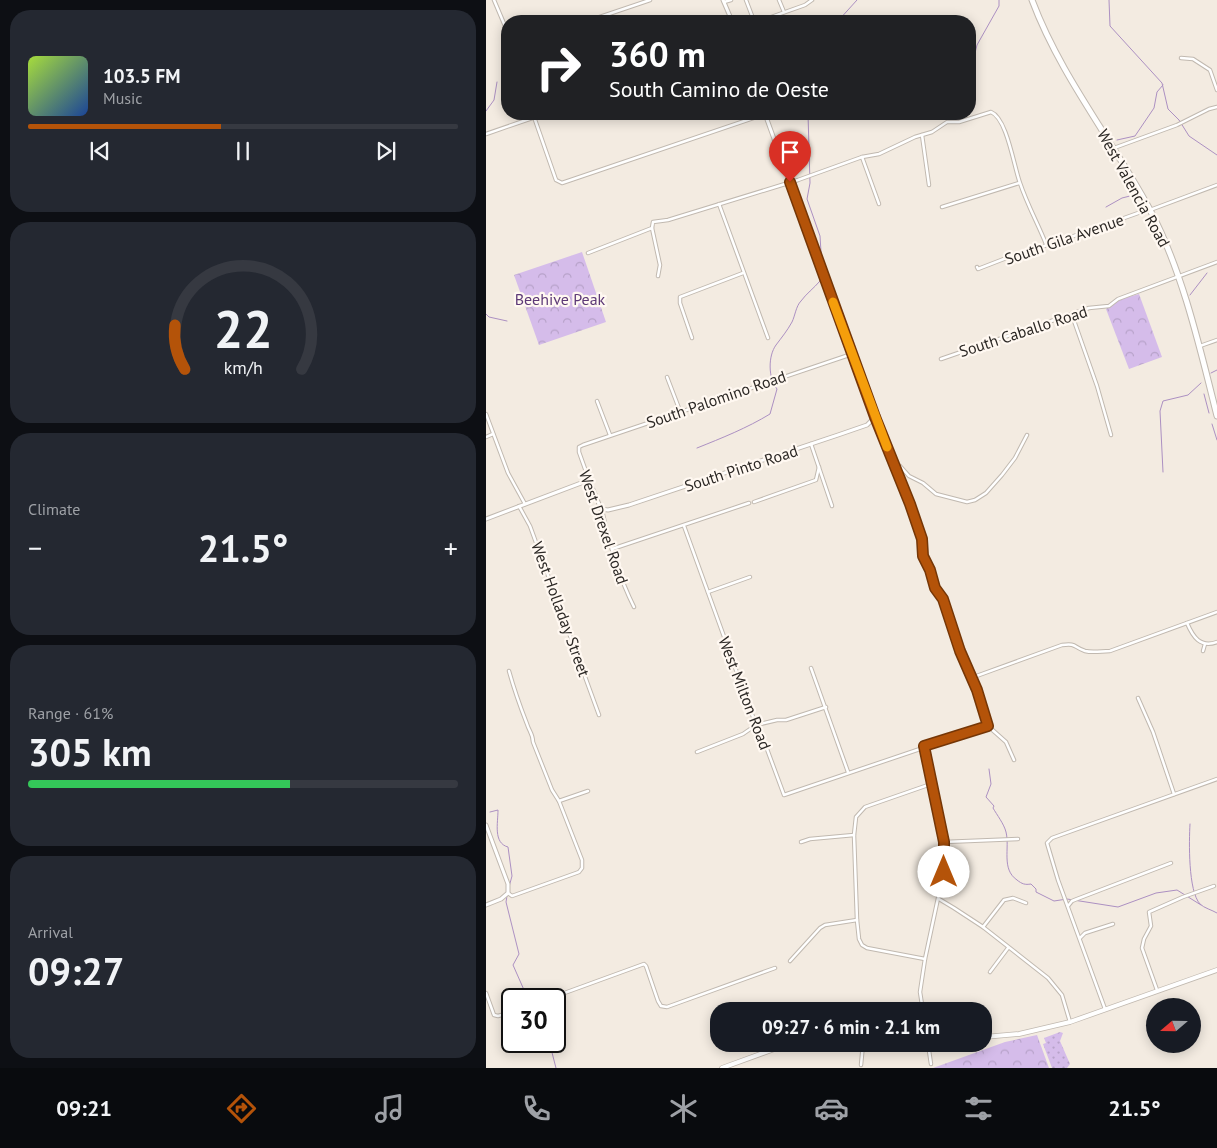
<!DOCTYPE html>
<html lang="en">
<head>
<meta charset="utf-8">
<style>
	:root { --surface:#171b24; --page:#242831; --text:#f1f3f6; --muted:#9ea1a6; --line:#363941; --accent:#b45309 }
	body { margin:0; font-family:"PT Sans",sans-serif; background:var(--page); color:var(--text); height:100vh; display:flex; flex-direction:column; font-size:19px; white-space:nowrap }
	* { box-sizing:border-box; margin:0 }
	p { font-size:16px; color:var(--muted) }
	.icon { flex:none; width:28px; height:28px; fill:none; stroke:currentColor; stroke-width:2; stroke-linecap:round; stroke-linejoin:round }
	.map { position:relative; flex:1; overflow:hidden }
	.panel { display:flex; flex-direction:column; gap:10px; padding:10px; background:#0d0f14; width:486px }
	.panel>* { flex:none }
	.top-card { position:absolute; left:15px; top:15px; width:475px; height:105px; border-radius:20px; box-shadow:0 2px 12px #0003; background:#202124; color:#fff; overflow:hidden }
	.needle { width:32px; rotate:250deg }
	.fabs { position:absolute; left:660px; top:998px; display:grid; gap:10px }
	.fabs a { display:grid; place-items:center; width:55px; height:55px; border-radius:50%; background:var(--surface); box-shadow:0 2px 12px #0003; font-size:25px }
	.speed { position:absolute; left:15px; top:988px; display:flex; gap:10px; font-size:25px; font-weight:700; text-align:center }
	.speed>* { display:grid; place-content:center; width:65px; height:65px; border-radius:50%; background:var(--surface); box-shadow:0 2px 12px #0003; line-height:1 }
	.speed .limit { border:2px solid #111; border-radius:8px; background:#fff; color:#111 }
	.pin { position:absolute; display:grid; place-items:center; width:42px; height:42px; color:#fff; margin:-51px -21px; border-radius:50% 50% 50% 0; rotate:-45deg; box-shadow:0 0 5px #0007 }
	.pin .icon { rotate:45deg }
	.me { position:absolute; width:55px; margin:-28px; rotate:0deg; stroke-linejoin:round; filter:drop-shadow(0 0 4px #0008) }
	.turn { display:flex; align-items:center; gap:18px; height:105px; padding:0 25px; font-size:22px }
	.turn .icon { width:65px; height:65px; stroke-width:2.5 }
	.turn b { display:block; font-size:35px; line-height:42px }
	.big { font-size:38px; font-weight:600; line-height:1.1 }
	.panel .tile { flex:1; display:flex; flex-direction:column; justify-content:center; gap:8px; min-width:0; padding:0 18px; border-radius:20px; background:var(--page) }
	.panel .dial { align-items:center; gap:0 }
	.dial svg { height:130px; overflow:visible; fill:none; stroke:var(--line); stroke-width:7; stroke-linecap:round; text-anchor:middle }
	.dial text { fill:var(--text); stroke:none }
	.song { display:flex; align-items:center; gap:15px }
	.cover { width:60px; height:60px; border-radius:8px; background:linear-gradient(135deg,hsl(80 70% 55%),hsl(220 70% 35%)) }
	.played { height:5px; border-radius:2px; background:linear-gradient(90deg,var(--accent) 45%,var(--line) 45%) }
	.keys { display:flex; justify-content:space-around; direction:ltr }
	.heat { display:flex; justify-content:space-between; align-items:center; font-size:28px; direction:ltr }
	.charge { height:8px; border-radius:4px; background:linear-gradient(90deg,#34c759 61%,var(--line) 0) }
	.trip { position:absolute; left:224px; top:1002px; width:282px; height:50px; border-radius:20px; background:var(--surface); box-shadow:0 2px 12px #0003; font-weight:600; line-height:50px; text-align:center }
	.menu { display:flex; height:80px; justify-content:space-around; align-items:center; background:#090b0e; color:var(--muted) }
	.menu .icon { width:35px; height:35px }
	.menu .on { color:var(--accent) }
	.menu b { font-size:22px; color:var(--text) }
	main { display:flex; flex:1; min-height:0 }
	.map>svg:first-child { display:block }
</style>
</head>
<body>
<main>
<section class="panel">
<div class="tile">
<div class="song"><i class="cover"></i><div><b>103.5 FM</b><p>Music</p></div></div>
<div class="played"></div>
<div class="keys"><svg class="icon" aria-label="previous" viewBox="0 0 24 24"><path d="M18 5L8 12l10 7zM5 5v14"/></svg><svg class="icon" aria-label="pause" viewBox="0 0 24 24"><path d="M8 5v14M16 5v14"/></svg><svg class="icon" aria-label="next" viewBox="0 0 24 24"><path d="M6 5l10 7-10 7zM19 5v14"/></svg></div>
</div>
<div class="tile dial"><svg viewBox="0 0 100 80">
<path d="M14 69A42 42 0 1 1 86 69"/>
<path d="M14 69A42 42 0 0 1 8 42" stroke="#b45309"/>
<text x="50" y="56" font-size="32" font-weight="700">22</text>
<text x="50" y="72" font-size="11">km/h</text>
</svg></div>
<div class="tile"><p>Climate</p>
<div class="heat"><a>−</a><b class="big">21.5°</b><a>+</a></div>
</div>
<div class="tile"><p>Range · 61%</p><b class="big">305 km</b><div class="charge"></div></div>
<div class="tile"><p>Arrival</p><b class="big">09:27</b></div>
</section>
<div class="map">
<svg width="731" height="1068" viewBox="0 0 731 1068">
	<defs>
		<pattern id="grass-dots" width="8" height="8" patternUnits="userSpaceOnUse" patternTransform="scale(1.25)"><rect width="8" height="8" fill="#d5bcea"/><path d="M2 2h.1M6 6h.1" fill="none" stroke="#b7a2c9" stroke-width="1.8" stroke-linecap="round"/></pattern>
		<pattern id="park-crowns" width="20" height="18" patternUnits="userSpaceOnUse" patternTransform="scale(1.25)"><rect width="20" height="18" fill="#d5bcea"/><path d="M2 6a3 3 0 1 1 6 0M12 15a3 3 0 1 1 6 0" fill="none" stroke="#b7a2c9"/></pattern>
	</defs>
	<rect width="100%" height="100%" fill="#f3ebe1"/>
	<path fill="url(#grass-dots)" d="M574,1032L577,1033L574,1041L584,1064L581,1068H566L557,1044L560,1043L558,1038Z"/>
	<g fill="url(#park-crowns)">
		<path d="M96,252L120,322L53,345L28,275Z"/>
		<path d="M653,294L676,357L643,369L620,309L632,300Z"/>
		<path d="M551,1035L563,1068H447L519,1042Z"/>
	</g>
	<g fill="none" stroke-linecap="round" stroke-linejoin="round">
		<g stroke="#ac90c2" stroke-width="1">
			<path d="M623,0L624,26L676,83L682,109L693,120L703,136L731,155"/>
			<path d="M352,21L371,0"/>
			<path d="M484,73L491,45L513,6V0"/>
			<path d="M0,111L8,100L11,82"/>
			<path d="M322,114L324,183L321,199L334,236L335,252L333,259"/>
			<path d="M631,140L649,136L668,108L671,92L677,85"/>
			<path d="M620,207L636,198L648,195"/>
			<path d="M704,295L721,273"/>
			<path d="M0,314L3,317L21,321"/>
			<path d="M725,373L731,370"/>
			<path d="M718,394L723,413"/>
			<path d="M726,424L731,440"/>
			<path d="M211,448C236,438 261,428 284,414L291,389C282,378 282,356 290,345C296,337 301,331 306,322C309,316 310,306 315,301C320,294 328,288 334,281L332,262"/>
			<path d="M677,472L674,411L677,401L702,395L715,383"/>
			<path d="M503,769L505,784L500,797L508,806L507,808C511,815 518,824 520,832C524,848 515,869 531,880C536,884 539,885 545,884L550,889V892L568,901L581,899L632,907L670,893L691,890L715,905"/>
			<path d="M4,812L12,810C12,823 7,843 22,847L26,876L23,887"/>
			<path d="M704,824C703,841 702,891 714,904C718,908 726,910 731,913"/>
			<path d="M21,896L20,902L33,954L27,965L42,999"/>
			<path d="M63,1041L70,1068"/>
		</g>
		<g stroke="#c1b9b0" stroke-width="4.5">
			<g id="minor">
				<path d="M8,0L19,26L21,36"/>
				<path d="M260,0L268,21"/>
				<path d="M293,0L298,12"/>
				<path d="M238,2L245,0"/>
				<path d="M102,21L164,0"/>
				<path d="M274,21L319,5L326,0"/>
				<path d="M695,58L707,59L724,70L731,90"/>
				<path d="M47,114L70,180L76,183L279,114"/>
				<path d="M0,134L58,114"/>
				<path d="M436,135L443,185"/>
				<path d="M628,148L691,125L723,109L731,107"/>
				<path d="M376,157L393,204"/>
				<path d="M233,204L282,338"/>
				<path d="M456,207L533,183"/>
				<path d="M664,210L731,185"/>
				<path d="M166,228L174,265L172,276"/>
				<path d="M102,253L166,228L167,222L182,220L312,180L376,157L393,154L429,137L446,132L461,122H473L505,112C521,118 528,167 534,183C541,204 552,224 560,244"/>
				<path d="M491,267L492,269L523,257L571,242L655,212L661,208"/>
				<path d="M586,315L611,386L625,435"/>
				<path d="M206,338L194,303V297L257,273"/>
				<path d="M714,346L731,340"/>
				<path d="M455,359L603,308L623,306L632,299L731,262"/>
				<path d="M181,377L194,411"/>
				<path d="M111,401L124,435"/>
				<path d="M0,414L22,473L39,504"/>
				<path d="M389,417L432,528L435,539L437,556L443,570L449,588L457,599L474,651L491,691L502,726L520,742L528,760"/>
				<path d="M0,437L7,434"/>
				<path d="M325,444L346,506"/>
				<path d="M406,462L414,466L423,476L437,483L450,494L481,502L489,500L500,493L516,475L529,458L541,435"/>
				<path d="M103,480L93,452V447L97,445L366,354"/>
				<path d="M268,502L330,480L333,467"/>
				<path d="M33,506L44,526L113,715"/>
				<path d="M116,510C123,543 133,577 148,607"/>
				<path d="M198,526L271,728L278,741L298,795L502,726"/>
				<path d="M126,549L263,503"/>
				<path d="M222,592L264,577"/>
				<path d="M701,623C707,637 714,648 731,642"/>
				<path d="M717,651L719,644"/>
				<path d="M325,668L362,772"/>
				<path d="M23,671C28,689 34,706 41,724C43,731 47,734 47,742L66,790L73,801L102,791"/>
				<path d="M485,678L576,645C591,643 587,647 599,651C607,653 616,651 624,651L731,612"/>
				<path d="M652,698L667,732L688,794"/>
				<path d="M211,752L257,734L270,725L291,720H300L340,707"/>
				<path d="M315,842L324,839L368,835"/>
				<path d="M458,842L532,839"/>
				<path d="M22,893L26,896L93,872L96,868V860L73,801"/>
				<path d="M453,899L468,908L497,927L562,978L576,995L584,1022"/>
				<path d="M582,906L586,901L591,899L685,863"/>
				<path d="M497,927L518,900L527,898L540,903"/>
				<path d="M594,938L599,933L627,924"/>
				<path d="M439,959L381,948L376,945L373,939L371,920L368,835L370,817L379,807L445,784"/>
				<path d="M304,961L334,928L339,925L371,920"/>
				<path d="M504,972L522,948"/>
				<path d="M671,990L656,948L658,939L665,926L663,912L697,897L728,886"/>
				<path d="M0,993L8,1015L12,1016L26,1012"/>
				<path d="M62,999L158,964L160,966L172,1001L175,1006L181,1007L289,968"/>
				<path d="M619,1009L572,880L561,843L566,838L731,779"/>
				<path d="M437,1011L434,992L439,959L458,870V842L438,746"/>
				<path d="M442,1044L445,1064"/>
				<path d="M375,1065L377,1044"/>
			</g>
		</g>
		<g stroke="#c1b9b0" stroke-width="5">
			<g id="tertiary">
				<path d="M237,0L246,21"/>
				<path d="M0,519L103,480L115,509L122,510L143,505L352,435L381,425L389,417L279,114"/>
				<path d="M0,825L22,884V893L15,899L0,905"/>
			</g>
		</g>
		<g stroke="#c1b9b0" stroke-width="5.5">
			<g id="secondary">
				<path d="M498,1037L533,1034L584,1022L731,970"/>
				<path d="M236,1068L302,1044"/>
			</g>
		</g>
		<g stroke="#c1b9b0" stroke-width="7">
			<path id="primary" d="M546,0C574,75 625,138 663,208C696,269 714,348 731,416"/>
		</g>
		<use href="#minor" stroke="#fff" stroke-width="2.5"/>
		<use href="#tertiary" stroke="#fff" stroke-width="3"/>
		<use href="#secondary" stroke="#fff" stroke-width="4"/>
		<use href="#primary" stroke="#fff" stroke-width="5"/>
	</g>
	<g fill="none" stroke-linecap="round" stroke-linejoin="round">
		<g stroke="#753606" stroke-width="12">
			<path id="route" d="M304,182L389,417L424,504L436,539L437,556L444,570L449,588L457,599L474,651L491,690L502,726L438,746L458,842V872"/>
		</g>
		<use href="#route" stroke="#b45309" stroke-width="9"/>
		<path stroke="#f59e0b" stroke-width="9" d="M347,302L401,447"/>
	</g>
	<g text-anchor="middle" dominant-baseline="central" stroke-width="4.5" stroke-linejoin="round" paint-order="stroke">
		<g font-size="16" fill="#2c2825" stroke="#fff8f1">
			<text transform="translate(648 188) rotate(61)">West Valencia Road</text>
			<text transform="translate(578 239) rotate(-19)">South Gila Avenue</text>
			<text transform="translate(537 331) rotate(-18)">South Caballo Road</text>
			<text transform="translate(230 399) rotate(-19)">South Palomino Road</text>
			<text transform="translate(255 468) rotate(-18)">South Pinto Road</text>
			<text transform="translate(118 527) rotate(71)">West Drexel Road</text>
			<text transform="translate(75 609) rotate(70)">West Holladay Street</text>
			<text transform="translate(259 693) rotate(69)">West Milton Road</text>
		</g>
		<g font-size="16" fill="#5d3977" stroke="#fff8f1">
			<text x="74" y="299">Beehive Peak</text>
		</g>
	</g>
</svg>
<div class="fabs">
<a><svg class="needle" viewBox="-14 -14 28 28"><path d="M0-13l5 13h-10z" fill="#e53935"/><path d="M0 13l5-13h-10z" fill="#9ea1a6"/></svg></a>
</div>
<div class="speed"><div class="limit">30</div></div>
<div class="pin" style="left:304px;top:182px;background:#d93025"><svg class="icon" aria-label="arrive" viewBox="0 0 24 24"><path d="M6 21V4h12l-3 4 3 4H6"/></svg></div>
<svg class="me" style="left:458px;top:872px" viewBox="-20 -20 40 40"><circle r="19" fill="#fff"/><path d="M0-13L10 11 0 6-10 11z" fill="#b45309"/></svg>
<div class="trip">09:27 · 6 min · 2.1 km</div>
<div class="top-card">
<div class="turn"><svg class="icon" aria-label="right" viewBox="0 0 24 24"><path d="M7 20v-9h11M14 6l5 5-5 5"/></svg><div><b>360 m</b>South Camino de Oeste</div></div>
</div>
</div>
</main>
<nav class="menu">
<b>09:21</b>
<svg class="icon on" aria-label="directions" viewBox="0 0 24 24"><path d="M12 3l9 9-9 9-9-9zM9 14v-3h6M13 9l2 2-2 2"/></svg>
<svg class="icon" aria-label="music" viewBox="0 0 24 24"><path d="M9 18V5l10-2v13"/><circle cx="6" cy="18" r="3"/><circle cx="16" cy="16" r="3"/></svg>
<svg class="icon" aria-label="phone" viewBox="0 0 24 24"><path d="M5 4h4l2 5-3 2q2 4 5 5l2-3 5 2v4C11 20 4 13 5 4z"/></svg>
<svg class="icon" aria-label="climate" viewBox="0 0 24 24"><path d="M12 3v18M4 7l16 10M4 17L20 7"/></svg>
<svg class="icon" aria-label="car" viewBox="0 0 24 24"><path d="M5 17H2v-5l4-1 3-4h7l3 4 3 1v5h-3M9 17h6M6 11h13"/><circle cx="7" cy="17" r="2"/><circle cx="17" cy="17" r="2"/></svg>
<svg class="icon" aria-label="filters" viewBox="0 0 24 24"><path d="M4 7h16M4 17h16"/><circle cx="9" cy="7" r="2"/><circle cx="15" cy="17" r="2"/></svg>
<b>21.5°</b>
</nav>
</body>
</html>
